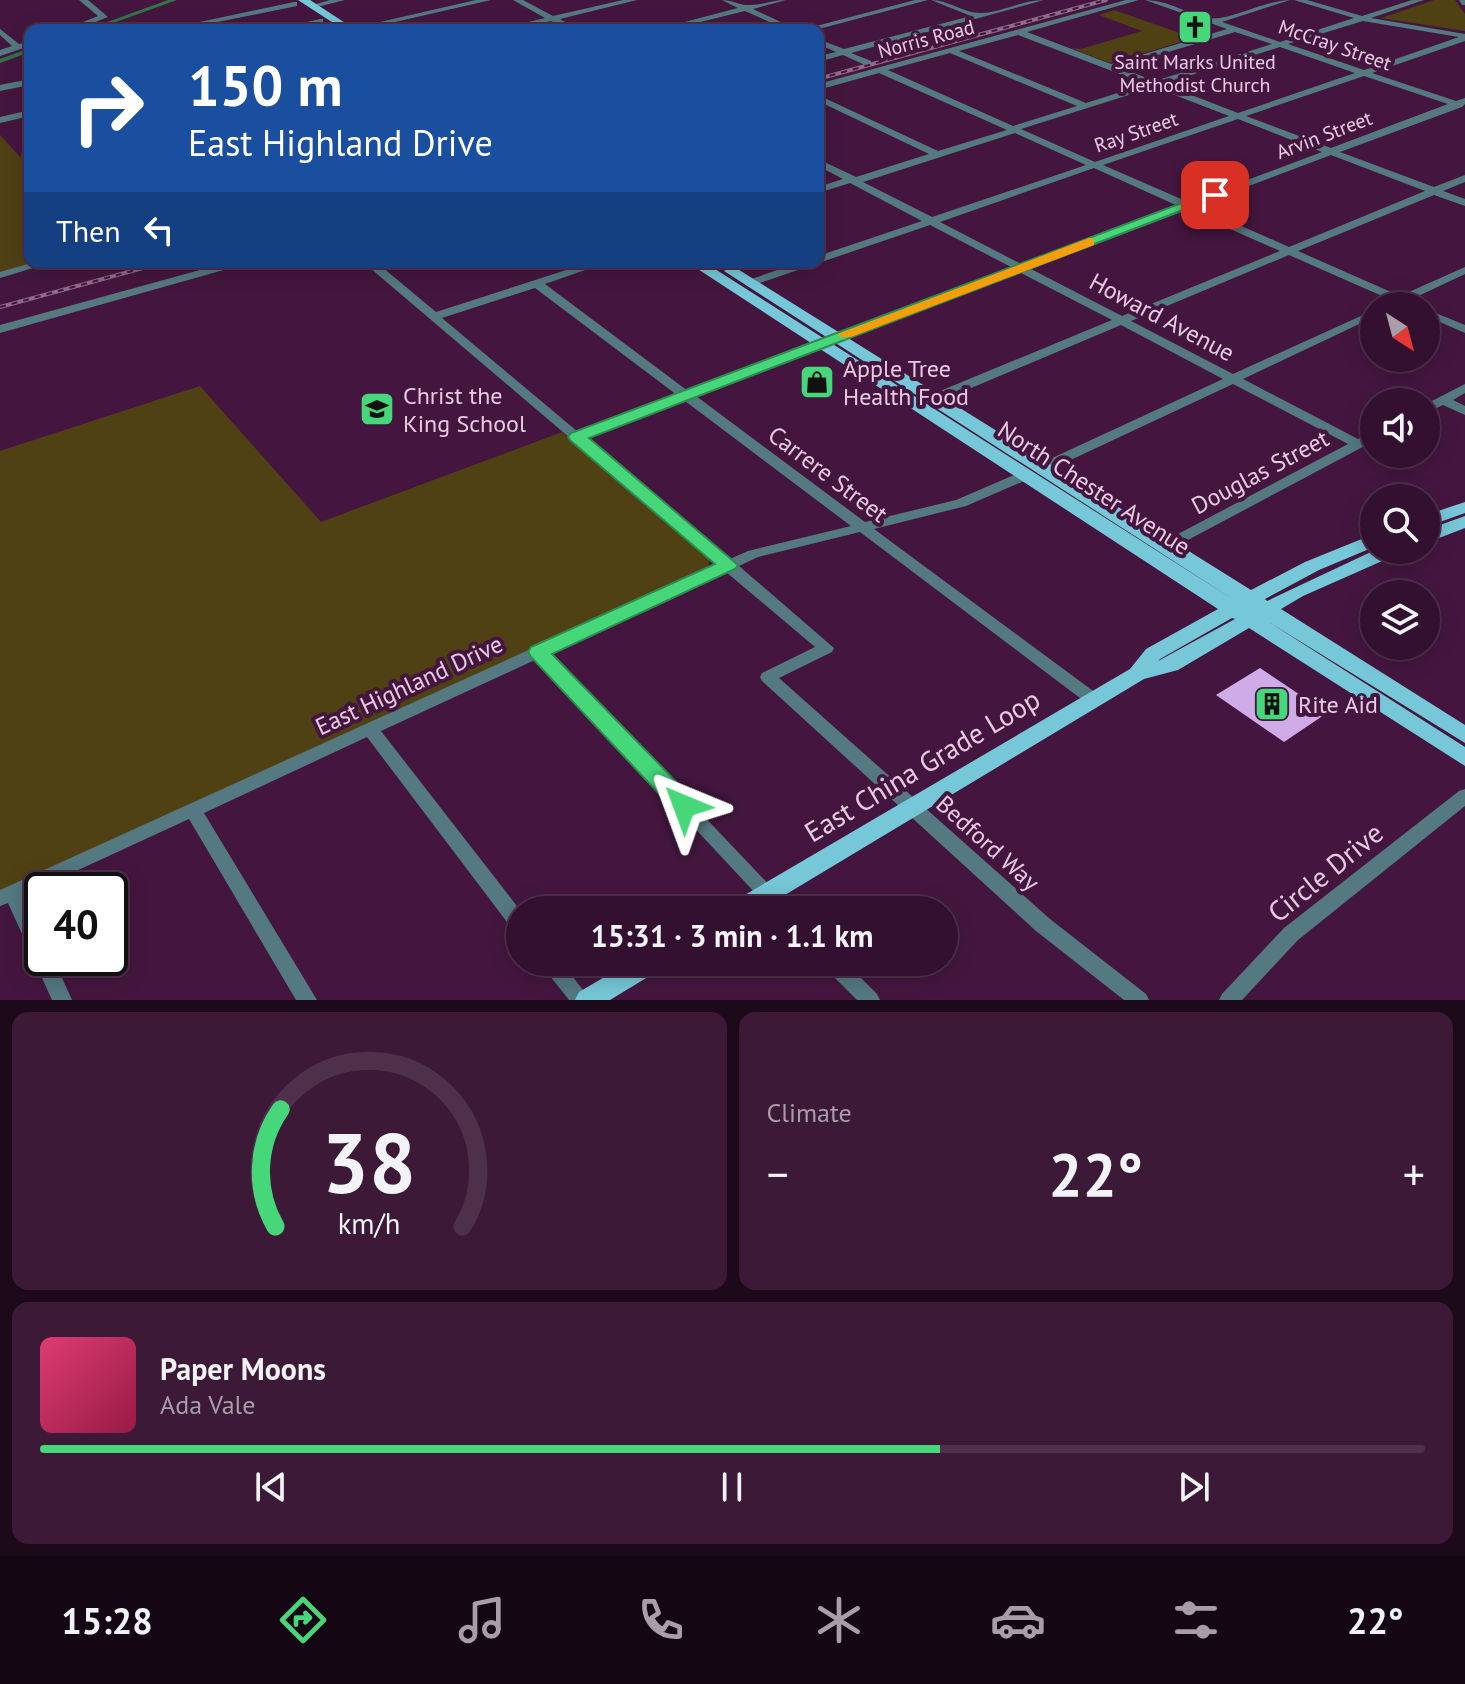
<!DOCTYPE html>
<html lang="en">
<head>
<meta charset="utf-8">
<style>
	:root { --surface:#33102f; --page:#3b1937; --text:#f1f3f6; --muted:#a99daa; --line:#4e304b; --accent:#46d77a }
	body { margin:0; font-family:"PT Sans",sans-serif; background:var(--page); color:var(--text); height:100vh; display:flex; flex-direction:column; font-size:30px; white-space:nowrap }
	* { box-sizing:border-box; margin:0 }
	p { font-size:26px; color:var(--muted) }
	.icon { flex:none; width:44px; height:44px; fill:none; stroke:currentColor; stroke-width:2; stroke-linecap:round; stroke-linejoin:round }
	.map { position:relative; height:1000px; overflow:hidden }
	.details { display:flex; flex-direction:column; gap:12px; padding:12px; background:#1c091a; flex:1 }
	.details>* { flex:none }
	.banner { position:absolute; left:24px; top:24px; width:800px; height:244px; border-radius:16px; box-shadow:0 4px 20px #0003,0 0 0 2px var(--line); background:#1a4fa0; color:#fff; overflow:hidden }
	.needle { width:52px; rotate:144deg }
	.tools { position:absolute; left:1360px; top:292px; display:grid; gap:16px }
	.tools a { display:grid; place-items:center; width:80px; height:80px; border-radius:50%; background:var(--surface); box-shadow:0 4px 20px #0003,0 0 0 2px var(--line); font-size:40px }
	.speed { position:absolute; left:24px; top:872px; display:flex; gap:16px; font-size:40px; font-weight:700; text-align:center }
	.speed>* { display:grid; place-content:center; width:104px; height:104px; border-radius:50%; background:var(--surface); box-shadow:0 4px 20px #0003,0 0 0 2px var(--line); line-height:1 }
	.speed .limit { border:4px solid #111; border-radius:12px; background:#fff; color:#111 }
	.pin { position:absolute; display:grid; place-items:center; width:68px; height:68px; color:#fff; margin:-34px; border-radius:16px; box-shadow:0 4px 12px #0006 }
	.me { position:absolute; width:88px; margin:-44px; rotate:316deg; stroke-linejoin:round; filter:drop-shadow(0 0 6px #0008) }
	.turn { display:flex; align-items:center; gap:28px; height:168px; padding:0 32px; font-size:36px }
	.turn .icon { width:104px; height:104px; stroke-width:2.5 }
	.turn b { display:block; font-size:56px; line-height:68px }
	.then { display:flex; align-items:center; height:76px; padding:0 32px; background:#0003; gap:16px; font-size:30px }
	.big { font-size:60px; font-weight:700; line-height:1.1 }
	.details .widget { flex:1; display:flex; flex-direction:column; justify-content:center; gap:12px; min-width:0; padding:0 28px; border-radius:16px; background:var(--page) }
	.details .dial { align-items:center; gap:0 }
	.dial svg { height:208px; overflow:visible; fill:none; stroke:var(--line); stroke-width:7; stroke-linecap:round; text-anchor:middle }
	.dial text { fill:var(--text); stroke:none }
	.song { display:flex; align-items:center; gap:24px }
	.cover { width:96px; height:96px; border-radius:12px; background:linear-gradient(135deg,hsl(340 70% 55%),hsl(340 70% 35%)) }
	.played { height:8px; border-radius:4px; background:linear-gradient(90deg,var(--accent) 65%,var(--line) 65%) }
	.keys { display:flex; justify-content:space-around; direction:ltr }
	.heat { display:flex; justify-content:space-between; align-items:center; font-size:44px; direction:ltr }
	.details .tiles { flex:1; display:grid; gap:12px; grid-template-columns:1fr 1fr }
	.widget:last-child { grid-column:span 2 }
	.trip { position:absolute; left:506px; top:896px; width:452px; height:80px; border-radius:40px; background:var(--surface); box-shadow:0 4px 20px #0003,0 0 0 2px var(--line); font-weight:700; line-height:80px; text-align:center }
	.menu { display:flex; height:128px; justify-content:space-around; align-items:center; background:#140613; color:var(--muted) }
	.menu .icon { width:56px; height:56px }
	.menu .active { color:var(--accent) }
	.menu b { font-size:36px; color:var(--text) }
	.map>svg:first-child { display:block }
</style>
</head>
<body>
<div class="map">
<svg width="1465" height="1000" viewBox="0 0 1465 1000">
	<rect width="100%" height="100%" fill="#44163f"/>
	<g fill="#504114">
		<path d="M1434,0H1455L1465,14V31L1381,18Z"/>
		<path d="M1114,10L1194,38L1110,63L1071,48L1081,49L1142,31L1099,15Z"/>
		<path d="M0,135L21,158L22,149L30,142V262H43L0,274Z"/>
		<path d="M200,386L321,522L562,432L710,559L707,569L0,891V451Z"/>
	</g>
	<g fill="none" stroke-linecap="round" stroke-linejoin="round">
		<g fill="#337346" fill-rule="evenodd">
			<path d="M168,0H177L94,30H85Z"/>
			<path d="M30,48V52L0,63V59Z"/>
		</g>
	</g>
	<path fill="#cfabe7" d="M1260,668L1327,713L1284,742L1216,695Z"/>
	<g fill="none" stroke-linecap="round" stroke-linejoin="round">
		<g fill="#547981" fill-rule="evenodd">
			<path d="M79,0H88L108,17L75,30H63L98,16Z"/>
			<path d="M330,0H345L313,8L309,6Z"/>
			<path d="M476,0H491L360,30H345Z"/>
			<path d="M513,0H523L553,16L623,0H637L560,19L579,30H569L551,21L511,30H496L545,18Z"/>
			<path d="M722,0C732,0 741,6 750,5C762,5 773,0 786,0L753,9L798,30H787L745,11L668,30H654L738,8Z"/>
			<path d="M915,0H928L815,30H801Z"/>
			<path d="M931,0C949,0 965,14 981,13C1001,13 1021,0 1044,0L851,53L871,61V65H865L843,55L818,62V56L836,52L818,44V39L844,49L971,16Z"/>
			<path d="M1126,0H1139L1027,32L1111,64L1227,29L1145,0C1169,0 1188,15 1211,18C1228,21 1266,0 1290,0L1222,22L1280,42L1354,18L1294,0H1307L1362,16L1412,0H1424L1371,18L1465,34V41L1372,73L1456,101L1465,98V104L1462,107L1340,152L1434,187L1465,175V182L1443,191L1465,199V206L1434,195L1298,251L1400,296L1465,267V274L1410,300L1419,306H1382L1391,300L1289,255L1131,321L1233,374L1374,310V317L1243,379L1358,439L1374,432V441L1171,549H1161L1159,546L1161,543L1348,444L1233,384L1047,471H1037L1035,468L1037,465L1223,379L1121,325L938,402H928L927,399L928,396L1112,320L1021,273L696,396L865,522L956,500L1021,472H1031L1033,475L1031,478L966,506L874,529L1100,696L1102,700L1100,704H1088L860,532L758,557L739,566L834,648L832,652L779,678L1050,919L1146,994L1149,1000H1124L1036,931L762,681L760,677L762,673L815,647L726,572L549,653L793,910H771L537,659L381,731L520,910V932L513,930L367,737L204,813L317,1000H296L189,819L24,895L42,935V958H53L72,1000H52L8,903L0,906V890L718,564L363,262H376L436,312L591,262H608L545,284L688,391L1013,268L930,225L754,285H746V281L800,262H818V256L922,221L850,183L818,193V187L843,179L818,166V159L856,177L929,154L818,101V95L938,151L1007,130L879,73L818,90V84ZM1363,21L1459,37L1364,70L1288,44ZM1235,32L1272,44L1155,81L1118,67ZM1018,35L1146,84L1086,103L959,51ZM1280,47L1355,73L1238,113L1163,84ZM950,53L1077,106L1013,126L888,70ZM1364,76L1448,104L1331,148L1246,116ZM1154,87L1229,116L1095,162L1021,129ZM1238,119L1322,152L1188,202L1103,165ZM1015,133L1086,165L932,217L863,182ZM1331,155L1425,191L1289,247L1196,206ZM1094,168L1178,206L1023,265L940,222ZM1187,210L1280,251L1122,316L1031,269ZM535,288L677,395L578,432L442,318ZM685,401L851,526L748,551L730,559L586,438Z"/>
			<path d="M1459,0H1465V5H1462Z"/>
			<path d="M294,2H297V6L178,30H162Z"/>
			<path d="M320,19H323V23L289,30H273Z"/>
			<path d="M0,29L19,44L30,41V46L0,56V50L12,46L0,35Z"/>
			<path d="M30,79V85L0,91V85Z"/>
			<path d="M30,110V116L0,123V117Z"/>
			<path d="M35,262H53L0,278V272Z"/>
			<path d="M229,262H247L245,264L0,333V325Z"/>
			<path d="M1426,309L1465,325V333L1426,316Z"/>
			<path d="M1465,384V393L1453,400L1465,406V415L1443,405L1426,413V404Z"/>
			<path d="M1465,789V806L1298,940L1242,1000H1219L1222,994L1284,928L1459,791Z"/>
			<path d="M539,962H561L591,1000H569Z"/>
			<path d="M822,962H845L877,994L880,1000H857L825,968Z"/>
		</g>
		<g fill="#76c7d7" fill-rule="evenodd">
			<path d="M298,0H310L356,30H344Z"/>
			<path d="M687,262H704L1234,600L724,271L731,267L736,268L1251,590L1305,562L1374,534V547L1319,570L1265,599L1267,601L1375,550H1400L1398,554L1303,596L1281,609L1465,725V743L1264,619L1465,747V766L1249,628L1178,670L1144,679L760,910H728L731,903L1130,669L1146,649L1218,609ZM1232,618L1235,619L1158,661L1160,659Z"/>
			<path d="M1465,502V513L1426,527V515Z"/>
			<path d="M1465,516V528L1426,543V530Z"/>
			<path d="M630,962H665L661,969L610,1000H575L579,992Z"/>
		</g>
		<g stroke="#906a8b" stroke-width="4">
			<g id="rail">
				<path d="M818,79L1106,0"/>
				<path d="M0,307L165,262"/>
			</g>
		</g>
		<use href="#rail" stroke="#44163f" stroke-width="2" stroke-dasharray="6" stroke-linecap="butt"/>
	</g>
	<path fill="#46d77a" stroke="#2e8c4f" stroke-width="2" d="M1211,192L1222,195L589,438L738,565L735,569L552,654L693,799L696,806L693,812L684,814L676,812L531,657L528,652L531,647L715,564L571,441L568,437L571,433Z"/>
	<path fill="#f59e0b" d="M1089,238L1094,239V245L851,337H840L838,334Z"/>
	<defs>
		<g id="church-square" transform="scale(1.8)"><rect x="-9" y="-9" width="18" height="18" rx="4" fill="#46d77a" stroke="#44163f"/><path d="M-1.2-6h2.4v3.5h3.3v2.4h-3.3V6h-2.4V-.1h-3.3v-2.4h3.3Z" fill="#111"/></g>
		<g id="shop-square" transform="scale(1.8)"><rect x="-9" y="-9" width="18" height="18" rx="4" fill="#46d77a" stroke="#44163f"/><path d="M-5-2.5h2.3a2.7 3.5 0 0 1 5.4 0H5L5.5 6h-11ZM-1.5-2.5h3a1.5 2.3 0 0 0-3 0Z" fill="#111"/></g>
		<g id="school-square" transform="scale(1.8)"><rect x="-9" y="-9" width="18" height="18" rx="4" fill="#46d77a" stroke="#44163f"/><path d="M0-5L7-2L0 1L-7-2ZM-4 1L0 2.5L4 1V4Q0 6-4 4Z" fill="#111"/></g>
		<g id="building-square" transform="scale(1.8)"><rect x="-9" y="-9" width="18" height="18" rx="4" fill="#46d77a" stroke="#44163f"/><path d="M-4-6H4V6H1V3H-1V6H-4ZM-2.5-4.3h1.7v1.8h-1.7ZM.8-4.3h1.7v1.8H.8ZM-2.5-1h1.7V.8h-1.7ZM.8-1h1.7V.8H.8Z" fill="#111"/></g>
	</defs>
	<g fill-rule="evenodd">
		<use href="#church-square" x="1195" y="27"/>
		<use href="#shop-square" x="817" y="382"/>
		<use href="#school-square" x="377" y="409"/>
		<use href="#building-square" x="1272" y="704"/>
	</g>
	<g text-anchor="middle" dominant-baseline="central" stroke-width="8" stroke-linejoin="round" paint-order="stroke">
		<g font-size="20" fill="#e8cbe3" stroke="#44163f">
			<text transform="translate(926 39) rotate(-15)">Norris Road</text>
			<text transform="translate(1335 45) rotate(19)">McCray Street</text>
			<text transform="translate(1136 132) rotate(-19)">Ray Street</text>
			<text transform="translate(1324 135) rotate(-21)">Arvin Street</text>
		</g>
		<g font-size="20" fill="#e8cbe3" stroke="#44163f">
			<text x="1195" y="62">Saint Marks United<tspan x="1195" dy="23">Methodist Church</tspan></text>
		</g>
		<g font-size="24" fill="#e8cbe3" stroke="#44163f">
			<text transform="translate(1162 317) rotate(28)">Howard Avenue</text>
			<text transform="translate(1260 472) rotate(-28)">Douglas Street</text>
			<text transform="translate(828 474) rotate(37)">Carrere Street</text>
			<text transform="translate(1094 488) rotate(33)">North Chester Avenue</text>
			<text transform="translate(409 685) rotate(-25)">East Highland Drive</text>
			<text transform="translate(988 843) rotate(42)">Bedford Way</text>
		</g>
		<g font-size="24" fill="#e8cbe3" stroke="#44163f" text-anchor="start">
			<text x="843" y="368">Apple Tree<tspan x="843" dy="28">Health Food</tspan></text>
			<text x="403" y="395">Christ the<tspan x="403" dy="28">King School</tspan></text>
			<text x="1298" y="704">Rite Aid</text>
		</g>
		<g font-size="28" fill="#e8cbe3" stroke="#44163f">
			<text transform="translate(922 765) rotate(-31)">East China Grade Loop</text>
			<text transform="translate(1325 872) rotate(-39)">Circle Drive</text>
		</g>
	</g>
</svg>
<div class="tools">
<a><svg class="needle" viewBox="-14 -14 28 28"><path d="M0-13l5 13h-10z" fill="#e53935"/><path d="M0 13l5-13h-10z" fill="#a99daa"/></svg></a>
<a><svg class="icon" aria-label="sound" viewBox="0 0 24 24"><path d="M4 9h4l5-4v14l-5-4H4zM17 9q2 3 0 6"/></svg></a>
<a><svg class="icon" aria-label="search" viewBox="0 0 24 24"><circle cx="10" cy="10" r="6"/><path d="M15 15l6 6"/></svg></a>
<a><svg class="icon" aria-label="layers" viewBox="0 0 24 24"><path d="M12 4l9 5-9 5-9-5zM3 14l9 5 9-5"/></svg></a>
</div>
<div class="speed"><div class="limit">40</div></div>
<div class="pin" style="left:1215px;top:195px;background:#d93025"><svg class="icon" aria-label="arrive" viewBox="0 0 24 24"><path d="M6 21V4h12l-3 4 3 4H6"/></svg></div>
<svg class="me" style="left:684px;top:806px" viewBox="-20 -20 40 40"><path d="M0-17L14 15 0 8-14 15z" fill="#46d77a" stroke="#fff" stroke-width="4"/></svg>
<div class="trip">15:31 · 3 min · 1.1 km</div>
<div class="banner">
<div class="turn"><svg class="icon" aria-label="right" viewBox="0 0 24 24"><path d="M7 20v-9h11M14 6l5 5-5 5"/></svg><div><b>150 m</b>East Highland Drive</div></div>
<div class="then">Then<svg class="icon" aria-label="left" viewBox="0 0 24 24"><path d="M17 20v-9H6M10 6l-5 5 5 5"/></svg></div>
</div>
</div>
<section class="details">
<div class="tiles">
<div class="widget dial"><svg viewBox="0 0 100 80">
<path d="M14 69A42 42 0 1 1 86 69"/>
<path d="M14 69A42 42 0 0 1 16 24" stroke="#46d77a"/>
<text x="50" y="56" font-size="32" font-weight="700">38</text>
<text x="50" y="72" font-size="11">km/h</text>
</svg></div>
<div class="widget"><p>Climate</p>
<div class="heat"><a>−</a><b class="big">22°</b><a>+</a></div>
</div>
<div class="widget">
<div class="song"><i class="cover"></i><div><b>Paper Moons</b><p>Ada Vale</p></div></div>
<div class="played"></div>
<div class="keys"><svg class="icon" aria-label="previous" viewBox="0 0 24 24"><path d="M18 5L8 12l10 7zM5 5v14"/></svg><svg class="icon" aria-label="pause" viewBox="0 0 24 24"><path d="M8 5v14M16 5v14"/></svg><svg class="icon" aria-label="next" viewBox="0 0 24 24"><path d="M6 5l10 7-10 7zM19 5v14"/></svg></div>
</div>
</div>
</section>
<nav class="menu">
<b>15:28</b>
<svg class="icon active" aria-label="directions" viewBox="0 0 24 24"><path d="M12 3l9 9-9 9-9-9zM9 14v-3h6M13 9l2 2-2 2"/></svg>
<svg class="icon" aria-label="music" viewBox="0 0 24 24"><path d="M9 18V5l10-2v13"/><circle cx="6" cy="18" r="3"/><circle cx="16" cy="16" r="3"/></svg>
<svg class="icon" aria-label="phone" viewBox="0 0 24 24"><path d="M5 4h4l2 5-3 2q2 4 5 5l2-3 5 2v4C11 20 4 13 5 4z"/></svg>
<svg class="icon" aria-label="climate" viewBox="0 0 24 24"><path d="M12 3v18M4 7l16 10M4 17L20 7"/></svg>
<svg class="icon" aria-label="car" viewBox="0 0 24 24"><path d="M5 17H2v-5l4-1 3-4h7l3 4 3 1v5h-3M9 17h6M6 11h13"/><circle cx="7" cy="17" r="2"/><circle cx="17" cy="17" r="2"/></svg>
<svg class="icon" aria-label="filters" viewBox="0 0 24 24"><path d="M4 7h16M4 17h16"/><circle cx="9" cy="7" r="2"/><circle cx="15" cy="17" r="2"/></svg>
<b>22°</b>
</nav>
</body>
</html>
